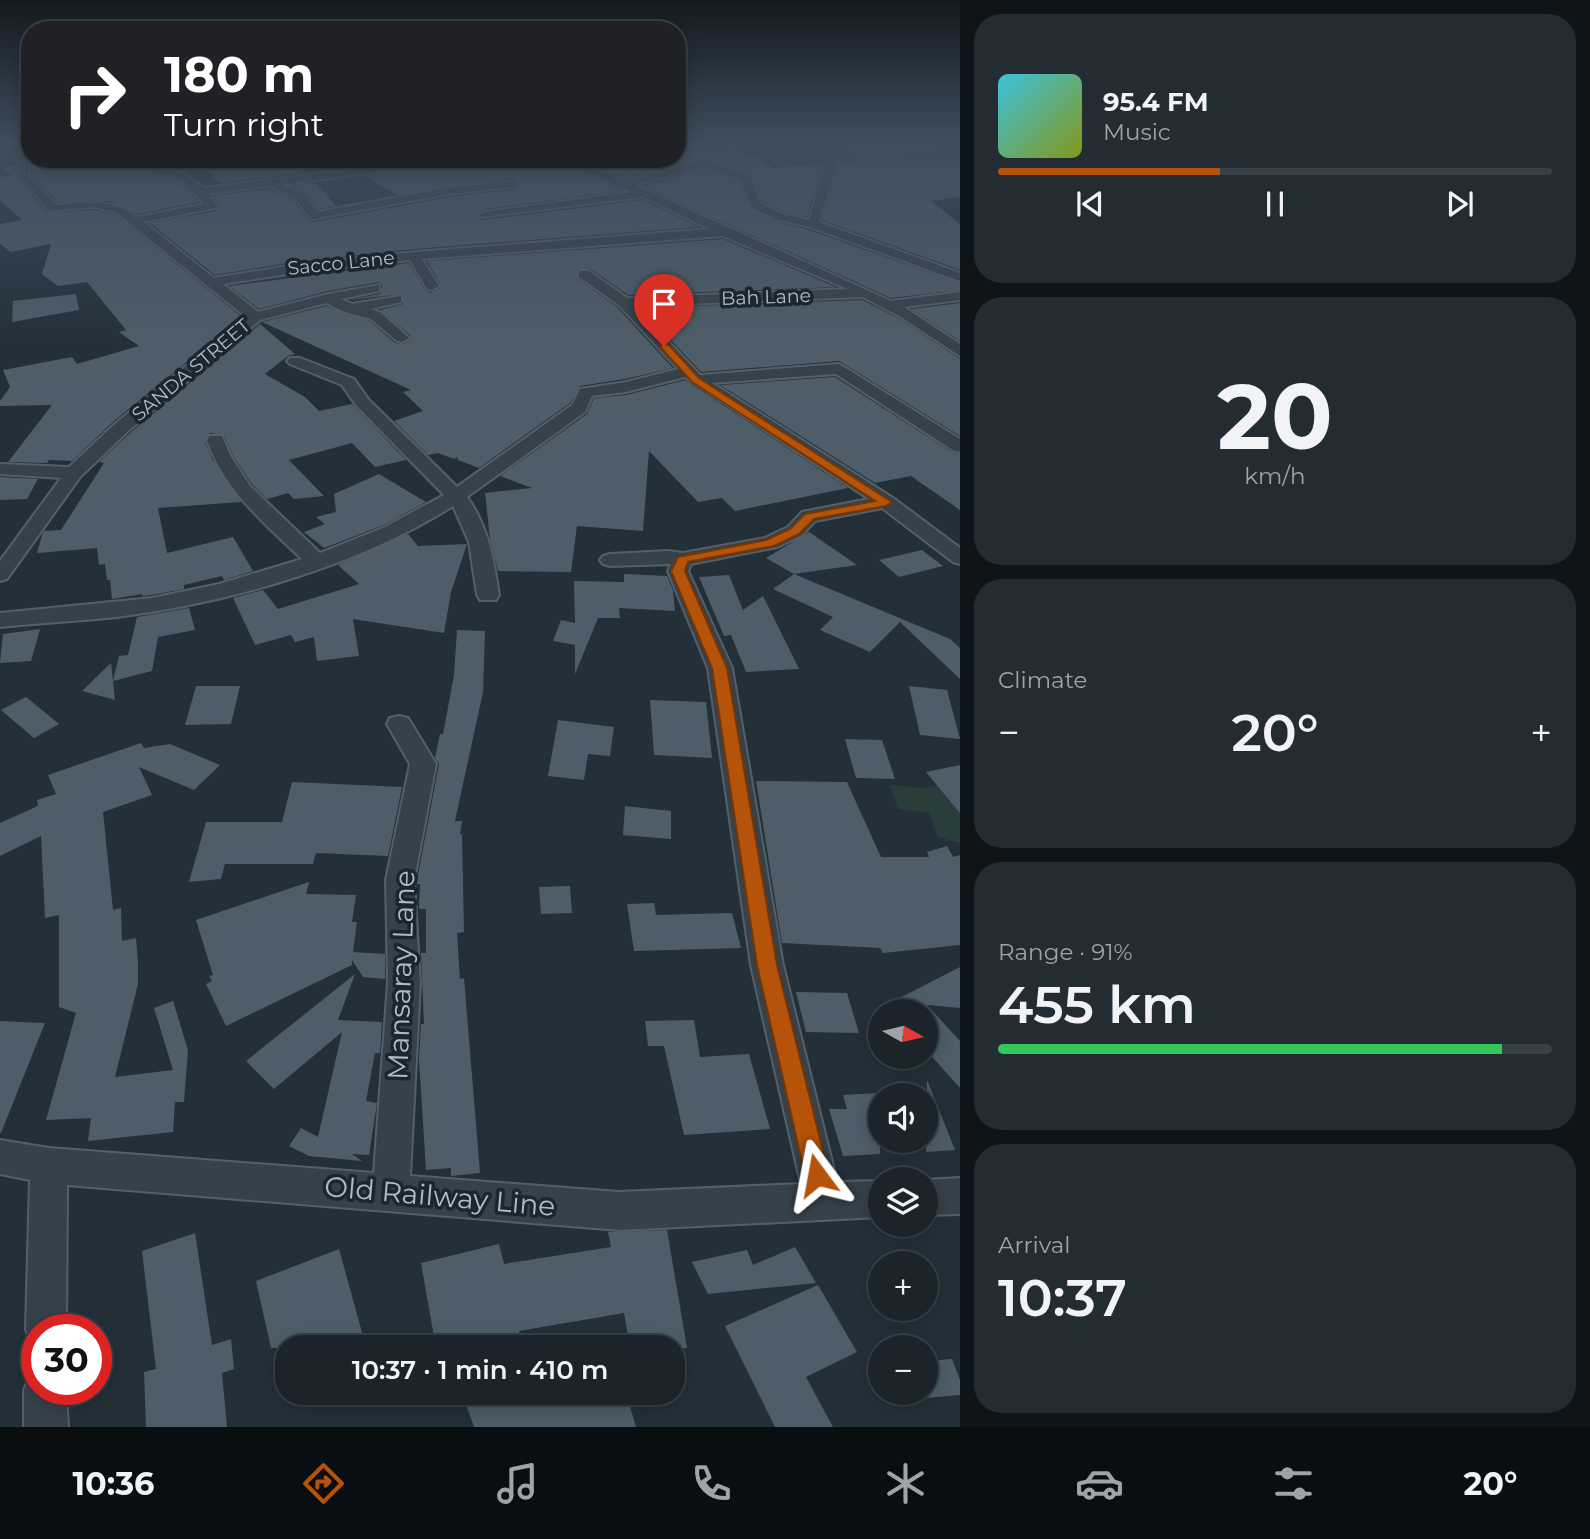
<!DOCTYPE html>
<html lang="en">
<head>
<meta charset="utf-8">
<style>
	:root { --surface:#1a242a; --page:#232c32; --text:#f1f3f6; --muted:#9fa4a8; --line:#384147; --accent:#b45309 }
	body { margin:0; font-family:Montserrat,sans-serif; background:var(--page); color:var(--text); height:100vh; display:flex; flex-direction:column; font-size:26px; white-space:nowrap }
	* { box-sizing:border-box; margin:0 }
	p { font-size:23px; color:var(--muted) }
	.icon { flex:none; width:38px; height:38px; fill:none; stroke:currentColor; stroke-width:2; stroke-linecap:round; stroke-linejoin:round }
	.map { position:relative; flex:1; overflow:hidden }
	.side { display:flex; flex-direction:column; gap:14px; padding:14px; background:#0e1417; width:630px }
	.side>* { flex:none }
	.top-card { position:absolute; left:21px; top:21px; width:665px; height:147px; border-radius:28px; box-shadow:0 4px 18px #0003,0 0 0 2px var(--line); background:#202124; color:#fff; overflow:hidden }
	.needle { width:46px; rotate:98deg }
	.buttons { position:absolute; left:868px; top:999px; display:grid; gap:14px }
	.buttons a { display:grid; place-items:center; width:70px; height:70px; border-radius:50%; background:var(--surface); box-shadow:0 4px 18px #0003,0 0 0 2px var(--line); font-size:35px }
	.speed { position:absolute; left:21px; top:1314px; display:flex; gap:14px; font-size:35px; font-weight:700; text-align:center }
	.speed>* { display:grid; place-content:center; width:91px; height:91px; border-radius:50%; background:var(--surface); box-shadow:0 4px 18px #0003,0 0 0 2px var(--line); line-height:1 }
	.speed .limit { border:10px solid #d22; background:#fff; color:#111 }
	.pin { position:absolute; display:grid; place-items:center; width:60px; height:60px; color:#fff; margin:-72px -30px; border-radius:50% 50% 50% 0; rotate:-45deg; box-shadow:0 0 7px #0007 }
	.pin .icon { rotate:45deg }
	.me { position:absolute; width:77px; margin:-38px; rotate:347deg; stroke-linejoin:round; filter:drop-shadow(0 0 5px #0008) }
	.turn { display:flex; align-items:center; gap:24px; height:147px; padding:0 28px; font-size:32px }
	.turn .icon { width:91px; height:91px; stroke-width:2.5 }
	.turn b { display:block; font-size:49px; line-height:60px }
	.big { font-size:52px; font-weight:600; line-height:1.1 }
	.side .widget { flex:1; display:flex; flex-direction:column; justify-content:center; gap:10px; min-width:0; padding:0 24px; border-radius:28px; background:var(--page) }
	.side .dial { align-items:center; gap:0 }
	.dial b { font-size:91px; line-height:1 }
	.song { display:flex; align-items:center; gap:21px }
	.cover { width:84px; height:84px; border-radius:10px; background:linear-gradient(135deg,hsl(190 70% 55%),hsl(70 70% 35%)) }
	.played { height:7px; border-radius:4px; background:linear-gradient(90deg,var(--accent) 40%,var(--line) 40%) }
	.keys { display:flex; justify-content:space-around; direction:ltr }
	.heat { display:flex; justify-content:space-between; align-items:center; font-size:38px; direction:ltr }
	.charge { height:10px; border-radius:5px; background:linear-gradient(90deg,#34c759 91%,var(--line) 0) }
	.trip { position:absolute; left:275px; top:1335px; width:410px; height:70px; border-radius:28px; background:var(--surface); box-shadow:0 4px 18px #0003,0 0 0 2px var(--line); font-weight:600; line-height:70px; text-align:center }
	.tabs { display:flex; height:112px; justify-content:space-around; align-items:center; background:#0a0e11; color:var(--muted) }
	.tabs .icon { width:49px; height:49px }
	.tabs .on { color:var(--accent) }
	.tabs b { font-size:32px; color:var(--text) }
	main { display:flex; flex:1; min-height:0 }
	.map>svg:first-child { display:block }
</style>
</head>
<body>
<main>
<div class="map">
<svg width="960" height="1427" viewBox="0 0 960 1427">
	<rect width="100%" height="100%" fill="#233038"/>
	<path fill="#293e3b" d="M960,781V843L938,837L929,813L898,809L890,785L923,788Z"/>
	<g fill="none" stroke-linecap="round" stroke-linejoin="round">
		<path stroke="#384f5e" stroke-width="3.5" d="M747,144L797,170"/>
	</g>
	<g fill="#4e5d67">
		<path d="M734,144H739L740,156H755L773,168L823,164L807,217L783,212L762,201L751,174L703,158L626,178L579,159H677V146L691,145L723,155Z"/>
		<path d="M846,146H934L945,153H902L895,160L898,164L960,165V197L931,201L960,224V270L822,220L839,162L862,160Z"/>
		<path d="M35,159H133L140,168L164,175L184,186L199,202L138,214L108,201L57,202L32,174V165Z"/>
		<path d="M195,159H296L307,172L220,183Z"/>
		<path d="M340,159H413L352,167Z"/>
		<path d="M470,159H554L622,191L485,209L476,215L481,220L643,200L699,227L414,249L287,263L215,275L150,223L216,211L220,206L213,196L267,189L293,199L308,220L314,222L448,197L512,190L519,185L512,178L396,195L366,176Z"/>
		<path d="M16,165L17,177L47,213L94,210L116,215L242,317L114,421L72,461L49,460L47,463L8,462L52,405L0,406V401L10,387L3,370L72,357L77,364L139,346L119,332L126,330L87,282L58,286L42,274L51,244L11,252L0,244V224L22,220L0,200V177L11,176L4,167Z"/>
		<path d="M702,169L739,182L749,208L774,221L809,230L960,283V290L891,298L643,186Z"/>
		<path d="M316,183L336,206L318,209L305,191L292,186Z"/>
		<path d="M723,239L836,287L628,295L591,269H577L578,279L617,307L673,368L625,379L580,386L570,403L479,468L458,460L457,457L454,459L438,453L428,455L394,421L423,411L403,392L411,390L262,322L326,306L370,321L395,343L403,344L410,340L411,336L380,310L403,304V294L349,300L380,294L382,285L379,282L328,291L259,309L229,286L409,263L425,290L431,293L440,288L441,285L427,261Z"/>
		<path d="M76,294L79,310L12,322L13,301Z"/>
		<path d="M862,300L900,319L960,359V436L839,361L701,372L641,308Z"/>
		<path d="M960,303V341L911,309Z"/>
		<path d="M260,324L295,354L288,356L265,374L305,397L319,411L352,404L406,460L375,467L352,443L289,460L324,496L294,499L288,493L267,499L252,484L233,456L224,435L210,433L205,441L212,459L241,502L158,508L167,553L233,537L253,571L224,580L222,576L184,585V589L152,595L142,596V594L112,599L110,580H107L105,564L99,565L97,548L37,553L42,535L44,531L61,530L104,463L99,462L130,433Z"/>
		<path d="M835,377L953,453L960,454V510L911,476L875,483L720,385Z"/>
		<path d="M685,380L848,488L735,511L722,498L698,502L649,451L643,531L577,526L571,572L498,571L490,539L485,493L532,488L500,476L587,414L594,398L626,395Z"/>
		<path d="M379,474L426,502L384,525L324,548L304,532L325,524L316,517L336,512L334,494Z"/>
		<path d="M0,477L38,479L27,499L0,500Z"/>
		<path d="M809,532L857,565L794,574L950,639L960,648V679L900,622L870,652L820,630L833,617L773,589L794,574L766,558Z"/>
		<path d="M408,534L418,546L467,544L451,592L444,633L353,619L359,656L317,661L314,637L295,642L291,635L255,645L233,598L263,590L278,609L359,584L338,565Z"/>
		<path d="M922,550L943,566L899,577L879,560Z"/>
		<path d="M624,574L667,576L673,590L675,611L619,608L620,618H598L575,674V645L553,641L561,620L575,623L574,581L624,582Z"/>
		<path d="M729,575L743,610L763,596L799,669L746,672L731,635L724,636L699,577Z"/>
		<path d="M189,608L195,630L158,637L152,671L113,681L115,700L82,691L111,663L113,681L119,656L128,655L137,617Z"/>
		<path d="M40,629L31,661L0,663L3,634Z"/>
		<path d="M457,630L485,631L483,692L455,821H462L460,834H462L464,932L457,933L460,979L464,978L480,1173L451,1176V1168L426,1170L419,1059L421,1024H424L421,953H426V909H419L420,884H417V880L439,764L435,758L440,734H443L454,675Z"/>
		<path d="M196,686H240L231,724L185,725Z"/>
		<path d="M909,686L947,690L960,739L920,735Z"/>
		<path d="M26,697L59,724L34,738L1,710Z"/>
		<path d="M650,700L706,702L712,758L654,755Z"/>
		<path d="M558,720L614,727L610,756L588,754L584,780L548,776Z"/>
		<path d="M845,739L882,740L895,779L856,778Z"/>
		<path d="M141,743L144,748L170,744L220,765L194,790L139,767L152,795L103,812L113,910L121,908L122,941L136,938L138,963V984L115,1077L173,1070L154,1008L173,1001L188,1050L184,1102H175L173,1132L88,1141L91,1118L46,1120L76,1013L59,1007V915L45,918L41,836L0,856V823L38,806L37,800L56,794L48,775Z"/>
		<path d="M960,765V813L926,772Z"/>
		<path d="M756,781L847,782L881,857H929L927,852L947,846L953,857L960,855V945L883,953L880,948L782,943Z"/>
		<path d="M292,782L402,787L388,856L316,853L313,864H225L221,879L189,882L206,822H282Z"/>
		<path d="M625,806L671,811V839L623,835Z"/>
		<path d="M309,882L306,894L356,895L352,922H357L353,952L385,954V979L363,977L352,960V965L226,1026L206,984L212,981L209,976L213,975L196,920Z"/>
		<path d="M570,886L572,913L541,914L539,887Z"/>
		<path d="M654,903L656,915L732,913L741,948L634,951L627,904Z"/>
		<path d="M960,967V1008L927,1005L960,1041V1088L926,1050V1005L890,1003Z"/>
		<path d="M355,974L338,1020L382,1022L380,1053H375L366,1101L377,1103L369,1155L352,1154L362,1161L309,1156L289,1146L301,1128L318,1137L342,1032L274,1089L246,1061Z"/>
		<path d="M796,992L847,993L859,1033L806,1032Z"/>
		<path d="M694,1020L700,1057L749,1054L770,1129L684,1135L664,1046H648L645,1021Z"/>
		<path d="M0,1021L45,1023L1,1133H0Z"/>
		<path d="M927,1080L955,1150L926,1152Z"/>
		<path d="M880,1093V1154L843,1156L829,1109H847L843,1095Z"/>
		<path d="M667,1230L687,1348H630L624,1313L519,1331L522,1344L507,1348H436L421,1263L499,1244L504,1264L611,1247L608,1232Z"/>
		<path d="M195,1233L212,1345L231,1339L234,1369L222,1373L227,1427H146L144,1372L156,1369L142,1251Z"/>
		<path d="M795,1247L816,1283L708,1294L692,1262L747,1250L753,1265Z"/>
		<path d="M339,1249L363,1336L336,1348H271L256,1281Z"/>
		<path d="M818,1285L857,1352L806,1377L833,1427H775L725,1326Z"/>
		<path d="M952,1359L960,1380V1395L926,1398V1361Z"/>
		<path d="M462,1393H626L636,1427H474Z"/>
	</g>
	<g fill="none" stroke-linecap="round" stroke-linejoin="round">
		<g stroke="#555f67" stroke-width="4">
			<g id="street">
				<path d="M832,144H842L819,222L960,273V281L810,227L775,219L751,207L741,180L702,166L635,185L891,301L960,292V300L904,307L960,344V356L901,317L863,297L635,306L700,375L839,364L960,439V452L954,451L836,374L712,383L893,498L960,548V564L953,562L882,508L815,521L802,535L777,547L691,564L688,571L732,668L783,965L837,1182L880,1181V1217L619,1230L67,1185L66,1330H37V1346L32,1344L26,1330L30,1180L0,1174V1140L49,1148L374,1173L388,983L386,880L410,764L387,724L390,718L399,716L408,718L436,764L414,880L420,983L410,1176L619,1192L801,1184L751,965L708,668L668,571L671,564L610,566L603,564L600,560L603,556L610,554L668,551L683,553L765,538L788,527L802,512L869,499L685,377L626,392L592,396L585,412L467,497C488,526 494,560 499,595L496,600H480L477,595L469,542L453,506C358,566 228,603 117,617C78,621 39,623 0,627V613L152,598L219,584L302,559C265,524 224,490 207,440L210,436H222L231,457L250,486L320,553L385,527L444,495L356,405L342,385L290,364L287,361L290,358H300L354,379L368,399L457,487L572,405L580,389L626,382L678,369L619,305L579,277V271H589L627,298L848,289L723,236L422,259L439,286L432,290L427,289L410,260L287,274L223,284L258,312L328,294L379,285V291L341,299L352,304L401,296V302L371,309L381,313L409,338L402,342L397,341L371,319L345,312L326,303L260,320L128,431L80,477L7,579L0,581V561L61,478L0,474V464L69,467L116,423L246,317L117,213L94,207L49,211L19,175V163L30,154V159H33L29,164V175L56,205C85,202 112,198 137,217L204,204L186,184L140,159C160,159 188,174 203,188L436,159H468L281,185L303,193L317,212L448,188L512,181L517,184L512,187L448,194L314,219L310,218L295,197L267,186L208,194L217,206L215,208L144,222L214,278L287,266L414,252L709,229L643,197L481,217L479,215L485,212L632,192L556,159H571L626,181L702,160L750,176L760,203L782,214L809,220Z"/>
				<path d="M902,156H960V162L898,161L897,159Z"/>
				<path d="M960,1178V1214L926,1215L924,1180Z"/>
				<path d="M37,1372V1390H66L68,1427H24V1390L30,1375Z"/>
			</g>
		</g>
		<use href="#street" fill="#374149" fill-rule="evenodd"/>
	</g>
	<linearGradient id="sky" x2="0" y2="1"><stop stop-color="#131a1f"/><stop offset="0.42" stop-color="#3f4e5e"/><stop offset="1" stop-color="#3f4e5e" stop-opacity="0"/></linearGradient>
	<rect width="960" height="344" fill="url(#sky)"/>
	<path fill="#b45309" stroke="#753606" stroke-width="2" d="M661,344H668L699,378L892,502L886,506L814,519L799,534L774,546L688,562L685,571L727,668L777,965L829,1175L825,1183L817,1187L809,1183L805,1175L757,965L712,668L671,571L678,557L766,540L790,529L805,514L875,501L692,382L661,348Z"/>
	<g text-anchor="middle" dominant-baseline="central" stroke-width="7" stroke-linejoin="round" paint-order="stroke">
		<g font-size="19" fill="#b2bcc5" stroke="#1c262e">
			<text transform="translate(341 263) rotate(-6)">Sacco Lane</text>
			<text transform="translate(766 297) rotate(-2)">Bah Lane</text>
			<text transform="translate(191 370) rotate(-40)">SANDA STREET</text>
		</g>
		<g font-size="28" fill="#b2bcc5" stroke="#1c262e">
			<text transform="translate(401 975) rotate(-88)">Mansaray Lane</text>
			<text transform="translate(440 1196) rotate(5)">Old Railway Line</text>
		</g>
	</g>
</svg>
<div class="buttons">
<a><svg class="needle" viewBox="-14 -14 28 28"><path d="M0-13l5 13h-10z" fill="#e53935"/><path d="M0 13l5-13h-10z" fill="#9fa4a8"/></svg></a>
<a><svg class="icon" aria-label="sound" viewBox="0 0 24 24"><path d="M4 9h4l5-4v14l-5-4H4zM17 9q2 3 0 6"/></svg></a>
<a><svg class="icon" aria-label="layers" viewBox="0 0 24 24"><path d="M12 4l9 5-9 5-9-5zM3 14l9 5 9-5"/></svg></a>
<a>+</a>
<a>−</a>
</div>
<div class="speed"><div class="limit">30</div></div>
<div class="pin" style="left:664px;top:346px;background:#d93025"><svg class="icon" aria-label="arrive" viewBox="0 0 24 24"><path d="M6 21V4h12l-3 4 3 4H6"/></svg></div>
<svg class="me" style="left:817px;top:1175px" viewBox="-20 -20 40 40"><path d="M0-17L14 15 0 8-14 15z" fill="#b45309" stroke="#fff" stroke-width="4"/></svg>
<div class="trip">10:37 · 1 min · 410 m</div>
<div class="top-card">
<div class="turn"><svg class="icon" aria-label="right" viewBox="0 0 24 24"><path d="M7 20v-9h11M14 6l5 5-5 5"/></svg><div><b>180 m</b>Turn right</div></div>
</div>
</div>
<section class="side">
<div class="widget">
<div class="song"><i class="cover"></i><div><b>95.4 FM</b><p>Music</p></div></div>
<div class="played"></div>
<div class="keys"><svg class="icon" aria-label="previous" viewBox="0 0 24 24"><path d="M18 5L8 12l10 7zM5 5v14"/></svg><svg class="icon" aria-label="pause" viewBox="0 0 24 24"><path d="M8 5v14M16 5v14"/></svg><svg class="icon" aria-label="next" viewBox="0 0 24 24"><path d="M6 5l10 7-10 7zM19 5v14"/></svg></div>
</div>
<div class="widget dial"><b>20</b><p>km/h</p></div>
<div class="widget"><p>Climate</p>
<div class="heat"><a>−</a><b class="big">20°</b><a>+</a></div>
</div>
<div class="widget"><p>Range · 91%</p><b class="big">455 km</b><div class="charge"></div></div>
<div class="widget"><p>Arrival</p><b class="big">10:37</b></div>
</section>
</main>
<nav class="tabs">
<b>10:36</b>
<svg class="icon on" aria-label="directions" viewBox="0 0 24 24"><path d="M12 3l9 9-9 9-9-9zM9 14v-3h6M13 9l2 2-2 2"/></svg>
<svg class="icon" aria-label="music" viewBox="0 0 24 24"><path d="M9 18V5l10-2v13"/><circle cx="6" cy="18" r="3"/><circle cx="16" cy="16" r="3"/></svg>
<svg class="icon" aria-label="phone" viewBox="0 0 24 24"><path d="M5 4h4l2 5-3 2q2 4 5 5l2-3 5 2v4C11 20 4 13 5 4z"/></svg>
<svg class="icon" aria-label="climate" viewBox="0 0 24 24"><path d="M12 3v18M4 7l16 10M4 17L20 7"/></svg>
<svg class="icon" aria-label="car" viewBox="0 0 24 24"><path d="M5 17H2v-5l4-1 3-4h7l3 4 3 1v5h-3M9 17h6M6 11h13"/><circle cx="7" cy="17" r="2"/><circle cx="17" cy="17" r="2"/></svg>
<svg class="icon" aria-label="filters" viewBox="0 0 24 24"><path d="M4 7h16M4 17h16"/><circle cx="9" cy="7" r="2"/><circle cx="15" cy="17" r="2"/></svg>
<b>20°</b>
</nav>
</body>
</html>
